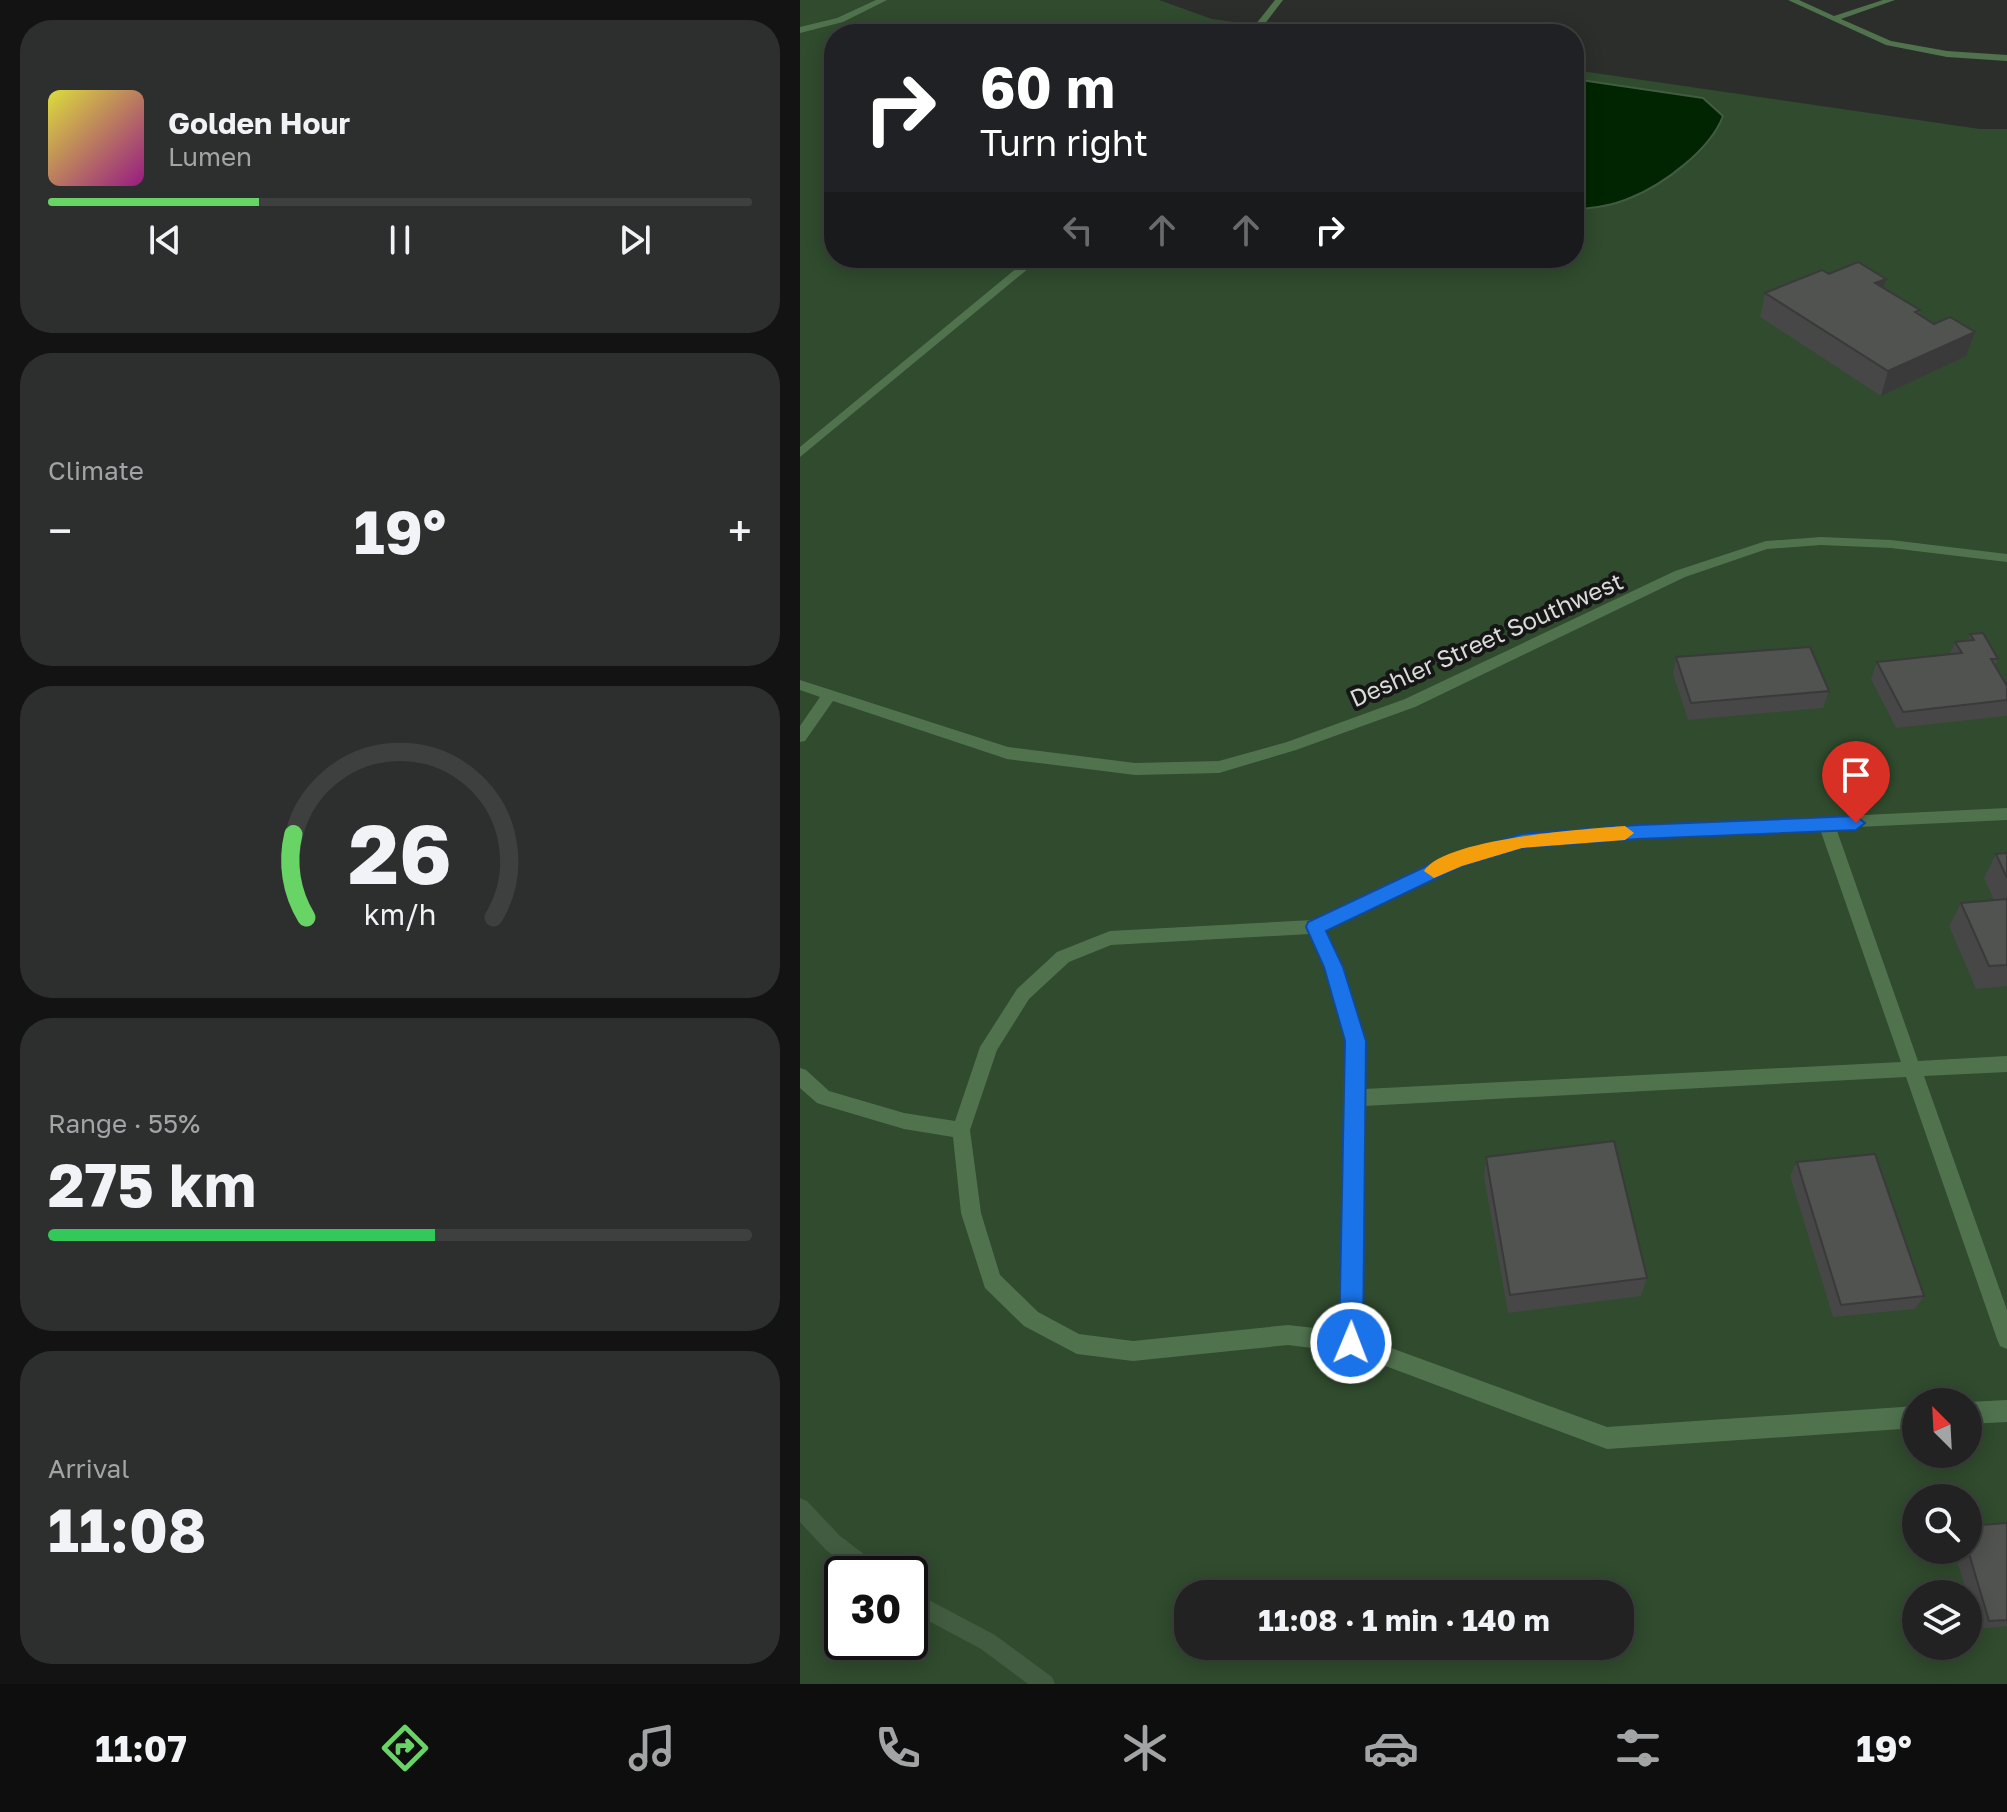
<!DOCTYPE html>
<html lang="en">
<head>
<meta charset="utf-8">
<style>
	:root { --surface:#212221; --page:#2d2f2e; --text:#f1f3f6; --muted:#a2a4a5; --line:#3e3f3f; --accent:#68d465 }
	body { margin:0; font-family:"Golos Text",sans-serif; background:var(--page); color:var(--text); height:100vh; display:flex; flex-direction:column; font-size:30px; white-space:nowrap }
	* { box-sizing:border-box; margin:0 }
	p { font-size:26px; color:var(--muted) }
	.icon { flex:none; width:44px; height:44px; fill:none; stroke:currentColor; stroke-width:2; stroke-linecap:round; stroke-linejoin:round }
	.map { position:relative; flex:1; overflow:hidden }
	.details { display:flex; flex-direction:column; gap:20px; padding:20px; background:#121312; width:800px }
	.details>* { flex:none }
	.banner { position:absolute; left:24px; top:24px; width:760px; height:244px; border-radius:32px; box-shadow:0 4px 20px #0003,0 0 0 2px var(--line); background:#202124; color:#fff; overflow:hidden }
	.needle { width:52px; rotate:336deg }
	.controls { position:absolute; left:1102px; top:1388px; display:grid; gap:16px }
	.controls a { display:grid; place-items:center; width:80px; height:80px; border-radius:50%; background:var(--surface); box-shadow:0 4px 20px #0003,0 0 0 2px var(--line); font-size:40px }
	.speed { position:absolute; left:24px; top:1556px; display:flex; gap:16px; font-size:40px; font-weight:700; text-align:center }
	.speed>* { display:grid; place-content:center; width:104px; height:104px; border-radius:50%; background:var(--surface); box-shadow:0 4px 20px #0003,0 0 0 2px var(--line); line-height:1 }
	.speed .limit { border:4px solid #111; border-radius:12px; background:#fff; color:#111 }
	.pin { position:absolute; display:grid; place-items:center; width:68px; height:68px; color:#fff; margin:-82px -34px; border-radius:50% 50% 50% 0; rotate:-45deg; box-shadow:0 0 8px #0007 }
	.pin .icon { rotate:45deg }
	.me { position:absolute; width:88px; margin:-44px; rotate:1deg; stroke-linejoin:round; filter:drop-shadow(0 0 6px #0008) }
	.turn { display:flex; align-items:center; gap:28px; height:168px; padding:0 24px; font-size:36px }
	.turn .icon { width:104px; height:104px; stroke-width:2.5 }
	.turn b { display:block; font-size:56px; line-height:68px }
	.lanes { display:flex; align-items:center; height:76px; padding:0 24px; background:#0003; justify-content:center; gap:40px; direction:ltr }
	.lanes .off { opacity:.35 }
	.big { font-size:60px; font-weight:700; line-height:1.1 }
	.details .widget { flex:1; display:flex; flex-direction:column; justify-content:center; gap:12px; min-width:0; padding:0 28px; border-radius:32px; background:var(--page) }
	.details .dial { align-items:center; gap:0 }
	.dial svg { height:208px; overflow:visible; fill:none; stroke:var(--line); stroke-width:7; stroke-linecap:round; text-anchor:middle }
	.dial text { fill:var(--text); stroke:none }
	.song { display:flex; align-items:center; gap:24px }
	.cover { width:96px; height:96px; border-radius:12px; background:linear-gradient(135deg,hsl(60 70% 55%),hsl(310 70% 35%)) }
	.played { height:8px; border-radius:4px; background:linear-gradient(90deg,var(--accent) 30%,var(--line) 30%) }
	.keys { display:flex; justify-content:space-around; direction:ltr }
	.heat { display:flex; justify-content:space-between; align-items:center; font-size:44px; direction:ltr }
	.charge { height:12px; border-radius:6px; background:linear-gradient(90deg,#34c759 55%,var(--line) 0) }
	.trip { position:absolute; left:374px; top:1580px; width:460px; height:80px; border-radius:32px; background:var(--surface); box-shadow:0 4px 20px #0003,0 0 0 2px var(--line); font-weight:700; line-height:80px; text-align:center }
	.menu { display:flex; height:128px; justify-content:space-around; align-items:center; background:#0d0e0d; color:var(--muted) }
	.menu .icon { width:56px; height:56px }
	.menu .selected { color:var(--accent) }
	.menu b { font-size:36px; color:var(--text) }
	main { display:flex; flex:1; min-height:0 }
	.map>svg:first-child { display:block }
</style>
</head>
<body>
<main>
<section class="details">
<div class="widget">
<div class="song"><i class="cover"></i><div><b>Golden Hour</b><p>Lumen</p></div></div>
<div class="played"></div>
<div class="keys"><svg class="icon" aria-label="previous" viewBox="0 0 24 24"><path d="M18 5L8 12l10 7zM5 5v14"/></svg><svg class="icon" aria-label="pause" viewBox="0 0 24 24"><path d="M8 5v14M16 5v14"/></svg><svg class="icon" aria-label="next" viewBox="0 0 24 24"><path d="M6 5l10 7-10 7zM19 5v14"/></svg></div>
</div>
<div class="widget"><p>Climate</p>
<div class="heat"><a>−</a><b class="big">19°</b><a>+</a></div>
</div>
<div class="widget dial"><svg viewBox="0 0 100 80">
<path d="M14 69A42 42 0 1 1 86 69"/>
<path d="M14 69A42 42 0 0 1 9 37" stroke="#68d465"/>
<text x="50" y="56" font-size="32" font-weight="700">26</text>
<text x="50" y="72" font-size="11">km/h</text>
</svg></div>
<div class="widget"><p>Range · 55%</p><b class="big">275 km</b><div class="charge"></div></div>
<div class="widget"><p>Arrival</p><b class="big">11:08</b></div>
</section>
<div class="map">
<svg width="1207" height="1684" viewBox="0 0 1207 1684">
	<rect width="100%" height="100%" fill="#2c2e2c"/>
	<path fill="#304b2e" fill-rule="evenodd" d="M0,0H359L412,19L521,34H34V258H774V70L1180,129H1207V1684H0ZM1116,1402H1168V1454H1116ZM1116,1498H1168V1550H1116ZM42,1574H110V1642H42ZM388,1594H820V1646H388ZM1116,1594H1168V1646H1116Z"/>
	<path fill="#002500" stroke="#415c41" stroke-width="2" d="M774,79L903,98L923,116C910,150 863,185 830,198C812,206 792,208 774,210Z"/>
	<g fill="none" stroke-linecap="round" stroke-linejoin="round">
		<g fill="#415c41" fill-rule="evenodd">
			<path d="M0,1498L7,1501L40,1536L81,1567L84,1574H58L26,1550L0,1522Z"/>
			<path d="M110,1590L195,1635L252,1677L255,1684H228L181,1649L110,1611Z"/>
		</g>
		<g fill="#50734e" fill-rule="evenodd">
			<path d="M76,0H87L43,22L0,33V27L37,18Z"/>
			<path d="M988,0H999L1034,16L1083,0H1095L1041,19L1091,41L1147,51L1207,55V61L1147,57L1086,45Z"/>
		</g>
		<g fill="#50734e" fill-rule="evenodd">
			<path d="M475,0H483L457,34H448Z"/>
			<path d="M229,258H241L0,457V447Z"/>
			<path d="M1021,537L1091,540L1207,554V562L1091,548L1021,545L967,549L885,577L615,707L496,750L419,773L335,775L207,759L33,701L5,741L0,742V726L20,697L0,690V680L208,747L335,763L419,761L487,742L605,699L875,571L966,541Z"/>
			<path d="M1207,808V820L1036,828L1118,1061L1207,1056V1072L1124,1076L1207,1310V1349L1200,1346L1197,1339L1106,1077L564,1106L561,1337L807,1427L1116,1406V1428L807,1449L551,1353L488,1345L333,1361L277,1354L224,1326L185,1288L161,1213L153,1137L104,1129L23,1105L17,1103L0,1088V1068L6,1070L29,1091L104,1113L155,1121L180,1047L217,989L257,952L310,931L513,920L651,856L722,835L838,826ZM1020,829L1101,1062L564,1089L565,1041L543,967L525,930L662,865L722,847L838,838ZM510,934L525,967L547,1041L541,1331L488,1325L333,1341L279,1334L238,1312L200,1275L181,1213L170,1130L197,1050L229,999L269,962L311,945Z"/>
			<path d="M1207,1400V1422L1168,1424V1402Z"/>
		</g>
	</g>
	<g fill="#464746">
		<path d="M1029,274L1083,288L1120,310L1119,315L1134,324L1175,332L1166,356L1081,396L960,317L965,293Z"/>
		<path d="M1170,634L1198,659L1195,666L1207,686V716L1096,728L1071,679L1077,662L1150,654L1155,642L1168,640Z"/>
		<path d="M876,657L1029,691L1023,708L888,720L873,674Z"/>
		<path d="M1207,853V986L1176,989L1149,926L1161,903L1194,900L1184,878L1196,854Z"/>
		<path d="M686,1157L847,1278L841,1296L708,1313L684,1177Z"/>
		<path d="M997,1162L1124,1296L1115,1309L1033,1317L990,1176Z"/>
		<path d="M1207,1523V1626L1177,1629L1168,1598V1594H1167L1154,1550H1168Z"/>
	</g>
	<g fill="#393a39">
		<path d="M1086,279L1079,302L1075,283Z"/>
		<path d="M1175,332L1166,356L1081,396L1088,371Z"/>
	</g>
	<g fill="#515351" stroke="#393a39" stroke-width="2">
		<path d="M1058,262L1086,279L1075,283L1120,310L1115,312L1134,324L1150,317L1175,332L1088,371L965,293L1022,270L1029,274Z"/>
		<path d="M1183,633L1198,659H1191L1207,686V700L1103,712L1077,662L1162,653L1155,642L1174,640L1170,634Z"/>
		<path d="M1010,647L1029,691L891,703L876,657Z"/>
		<path d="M1207,853V878L1196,854Z"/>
		<path d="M1207,899V965L1189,966L1161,903Z"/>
		<path d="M814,1141L847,1278L710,1295L686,1157Z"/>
		<path d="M1075,1154L1124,1296L1041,1305L997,1162Z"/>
		<path d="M1207,1523V1620L1189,1621L1168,1550V1526Z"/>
	</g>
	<path fill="#1a73e8" stroke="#114b97" stroke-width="2" d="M1056,816L1065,823L1056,830L838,839L722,848L662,866L526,931L543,967L566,1041L563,1343L559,1352L551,1355L543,1352L539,1343L545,1041L524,967L506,927L508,922L650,855L722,834L838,825Z"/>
	<path fill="#f59e0b" d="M825,826L834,833L825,840L722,848L662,866L634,878L624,871C644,838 786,829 825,826Z"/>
	<g text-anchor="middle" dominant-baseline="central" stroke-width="8" stroke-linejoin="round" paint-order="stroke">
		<g font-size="24" fill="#d9dbd9" stroke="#151615">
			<text transform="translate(686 639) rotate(-24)">Deshler Street Southwest</text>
		</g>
	</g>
</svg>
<div class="controls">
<a><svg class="needle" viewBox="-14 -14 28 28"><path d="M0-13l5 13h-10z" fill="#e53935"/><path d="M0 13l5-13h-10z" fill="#a2a4a5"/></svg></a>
<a><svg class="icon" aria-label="search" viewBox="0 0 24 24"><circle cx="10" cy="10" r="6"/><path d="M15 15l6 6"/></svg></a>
<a><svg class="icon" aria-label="layers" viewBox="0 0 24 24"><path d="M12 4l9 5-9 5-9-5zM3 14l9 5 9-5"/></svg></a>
</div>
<div class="speed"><div class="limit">30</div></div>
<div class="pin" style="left:1056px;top:823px;background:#d93025"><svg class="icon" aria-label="arrive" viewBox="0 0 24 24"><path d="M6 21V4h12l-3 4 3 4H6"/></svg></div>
<svg class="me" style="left:551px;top:1343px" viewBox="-20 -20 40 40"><circle r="17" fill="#1a73e8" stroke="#fff" stroke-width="3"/><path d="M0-11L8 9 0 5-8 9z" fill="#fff"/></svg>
<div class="trip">11:08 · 1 min · 140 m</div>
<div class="banner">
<div class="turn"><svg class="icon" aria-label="right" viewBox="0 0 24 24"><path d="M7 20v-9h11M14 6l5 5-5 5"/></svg><div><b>60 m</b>Turn right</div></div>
<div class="lanes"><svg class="icon off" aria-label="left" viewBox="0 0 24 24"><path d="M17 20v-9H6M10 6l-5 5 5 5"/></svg><svg class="icon off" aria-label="ahead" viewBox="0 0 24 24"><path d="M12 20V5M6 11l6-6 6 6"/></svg><svg class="icon off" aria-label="ahead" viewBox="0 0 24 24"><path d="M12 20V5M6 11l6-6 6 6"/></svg><svg class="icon" aria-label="right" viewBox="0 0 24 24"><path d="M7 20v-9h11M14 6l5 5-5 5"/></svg></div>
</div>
</div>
</main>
<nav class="menu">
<b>11:07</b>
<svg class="icon selected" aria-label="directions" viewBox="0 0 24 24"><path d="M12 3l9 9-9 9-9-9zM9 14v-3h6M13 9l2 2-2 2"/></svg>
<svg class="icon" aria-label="music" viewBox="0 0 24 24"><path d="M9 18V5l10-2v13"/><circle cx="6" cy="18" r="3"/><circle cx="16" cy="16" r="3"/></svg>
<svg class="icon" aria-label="phone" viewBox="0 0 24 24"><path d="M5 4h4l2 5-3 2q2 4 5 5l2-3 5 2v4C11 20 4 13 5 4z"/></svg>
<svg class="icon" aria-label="climate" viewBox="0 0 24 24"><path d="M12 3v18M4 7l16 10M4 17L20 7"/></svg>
<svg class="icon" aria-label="car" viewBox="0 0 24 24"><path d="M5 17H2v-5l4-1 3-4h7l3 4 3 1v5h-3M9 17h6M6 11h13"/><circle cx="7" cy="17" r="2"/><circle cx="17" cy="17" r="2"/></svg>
<svg class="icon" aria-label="filters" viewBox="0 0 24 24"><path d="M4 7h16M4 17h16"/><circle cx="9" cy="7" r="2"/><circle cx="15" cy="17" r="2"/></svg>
<b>19°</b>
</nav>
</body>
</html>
